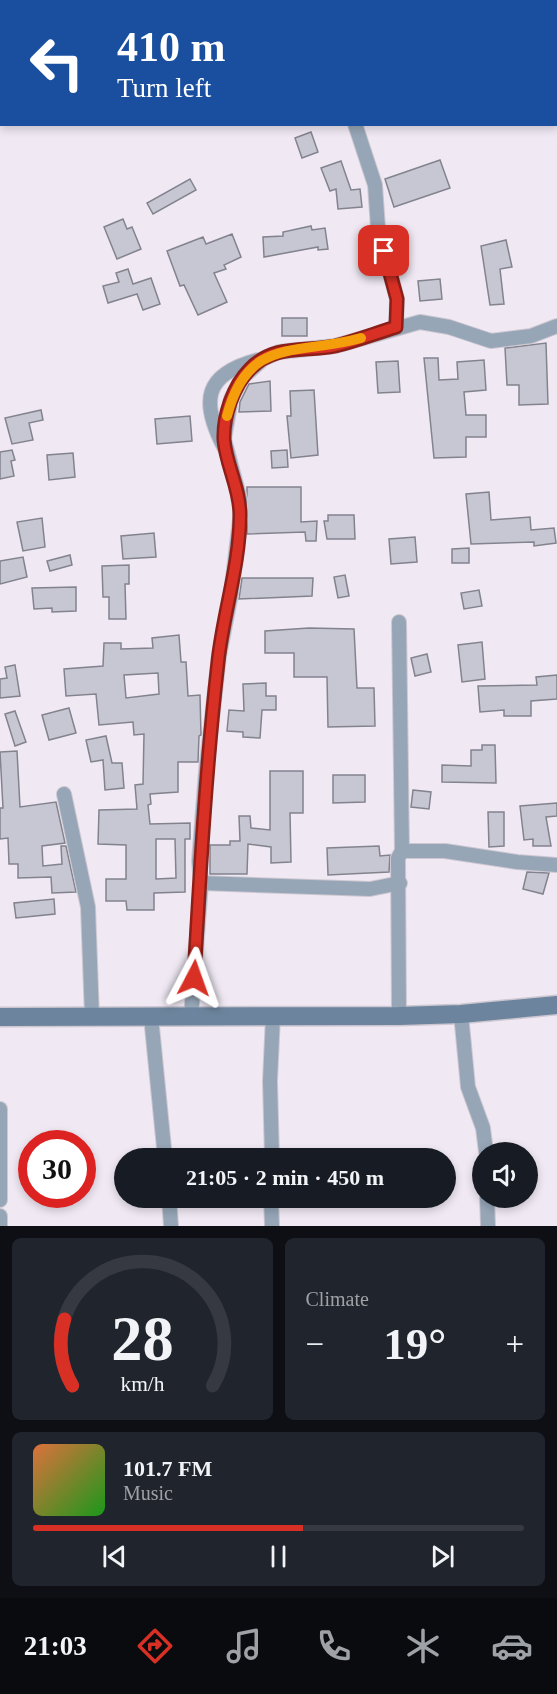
<!DOCTYPE html>
<html lang="en">
<head>
<meta charset="utf-8">
<style>
	:root { --surface:#171b24; --page:#20242c; --text:#f1f3f6; --muted:#9ea1a6; --line:#363941; --accent:#d93025 }
	body { margin:0; font-family:Georgia,serif; background:var(--page); color:var(--text); height:100vh; display:flex; flex-direction:column; font-size:22px; white-space:nowrap }
	* { box-sizing:border-box; margin:0 }
	p { font-size:20px; color:var(--muted) }
	.icon { flex:none; width:33px; height:33px; fill:none; stroke:currentColor; stroke-width:2; stroke-linecap:round; stroke-linejoin:round }
	.map { position:relative; height:1226px; overflow:hidden }
	.drawer { display:flex; flex-direction:column; gap:12px; padding:12px; background:#0d0f14; flex:1 }
	.drawer>* { flex:none }
	.top-card { position:absolute; left:0px; top:0px; width:558px; height:126px; box-shadow:0 3px 9px #0003; background:#1a4fa0; color:#fff; overflow:hidden }
	.controls { position:absolute; left:472px; top:1142px; display:grid; gap:12px }
	.controls a { display:grid; place-items:center; width:66px; height:66px; border-radius:50%; background:var(--surface); box-shadow:0 3px 9px #0003; font-size:30px }
	.speed { position:absolute; left:18px; top:1130px; display:flex; gap:12px; font-size:30px; font-weight:700; text-align:center }
	.speed>* { display:grid; place-content:center; width:78px; height:78px; border-radius:50%; background:var(--surface); box-shadow:0 3px 9px #0003; line-height:1 }
	.speed .limit { border:9px solid #d22; background:#fff; color:#111 }
	.pin { position:absolute; display:grid; place-items:center; width:51px; height:51px; color:#fff; margin:-26px; border-radius:12px; box-shadow:0 3px 9px #0006 }
	.me { position:absolute; width:66px; margin:-33px; rotate:4deg; stroke-linejoin:round; filter:drop-shadow(0 0 4px #0008) }
	.turn { display:flex; align-items:center; gap:21px; height:126px; padding:0 18px; font-size:27px }
	.turn .icon { width:78px; height:78px; stroke-width:2.5 }
	.turn b { display:block; font-size:42px; line-height:51px }
	.big { font-size:45px; font-weight:600; line-height:1.1 }
	.drawer .widget { flex:1; display:flex; flex-direction:column; justify-content:center; gap:9px; min-width:0; padding:0 21px; border-radius:9px; background:var(--page) }
	.drawer .dial { align-items:center; gap:0 }
	.dial svg { height:156px; overflow:visible; fill:none; stroke:var(--line); stroke-width:7; stroke-linecap:round; text-anchor:middle }
	.dial text { fill:var(--text); stroke:none }
	.song { display:flex; align-items:center; gap:18px }
	.cover { width:72px; height:72px; border-radius:9px; background:linear-gradient(135deg,hsl(20 70% 55%),hsl(120 70% 35%)) }
	.played { height:6px; border-radius:3px; background:linear-gradient(90deg,var(--accent) 55%,var(--line) 55%) }
	.keys { display:flex; justify-content:space-around; direction:ltr }
	.heat { display:flex; justify-content:space-between; align-items:center; font-size:33px; direction:ltr }
	.drawer .tiles { flex:1; display:grid; gap:12px; grid-template-columns:1fr 1fr }
	.widget:last-child { grid-column:span 2 }
	.trip { position:absolute; left:114px; top:1148px; width:342px; height:60px; border-radius:30px; background:var(--surface); box-shadow:0 3px 9px #0003; font-weight:600; line-height:60px; text-align:center }
	.tab-bar { display:flex; height:96px; justify-content:space-around; align-items:center; background:#090b0e; color:var(--muted) }
	.tab-bar .icon { width:42px; height:42px }
	.tab-bar .current { color:var(--accent) }
	.tab-bar b { font-size:27px; color:var(--text) }
	.map>svg:first-child { display:block }
</style>
</head>
<body>
<div class="map">
<svg width="557" height="1226" viewBox="0 0 557 1226">
	<rect width="100%" height="100%" fill="#f0e9f4"/>
	<g fill="#c7c7d3" stroke="#83838e" stroke-width="1.5" fill-rule="evenodd">
		<path d="M311,132L318,152L302,158L295,138Z"/>
		<path d="M440,160L450,188L394,207L385,179Z"/>
		<path d="M341,161L351,190L360,189L362,207L338,209L336,189L330,191L321,168Z"/>
		<path d="M190,179L196,190L153,214L147,203Z"/>
		<path d="M123,219L127,229L132,227L141,249L117,259L104,227Z"/>
		<path d="M311,226L312,230L325,228L328,249L318,250V247L264,257L263,237L283,236V232Z"/>
		<path d="M232,234L241,257L224,265L226,269L214,273L227,302L198,315L184,285L180,286L167,251L203,237L206,244Z"/>
		<path d="M506,240L512,267L500,269L504,304L490,305L481,246Z"/>
		<path d="M128,269L133,284L151,278L160,304L143,310L137,294L108,303L103,286L119,282L116,273Z"/>
		<path d="M440,279L442,299L420,301L418,281Z"/>
		<rect x="282" y="318" width="25" height="18"/>
		<path d="M546,343L548,404L519,405V385H507L505,348Z"/>
		<path d="M424,358H438L439,380L458,379L457,362L484,360L486,390L464,392L466,415H486V437H466V457L434,458Z"/>
		<path d="M398,361L400,392L378,393L376,362Z"/>
		<path d="M270,381L271,411L239,412L240,402L249,384Z"/>
		<path d="M314,390L318,455L291,458L287,416H291L290,391Z"/>
		<path d="M41,410L43,420L29,423L33,440L12,444L5,418Z"/>
		<path d="M190,416L192,441L157,444L155,419Z"/>
		<path d="M12,450L15,460L11,461L14,476L0,479V452Z"/>
		<path d="M287,450L288,467L272,468L271,451Z"/>
		<path d="M73,453L75,477L49,480L47,455Z"/>
		<path d="M247,487H301V522L317,521L316,541H306L305,532L247,534Z"/>
		<path d="M489,492L491,520L530,517L531,530L554,528L556,543L534,546V542L471,544L466,494Z"/>
		<path d="M328,515H354L355,539H327L324,521H328Z"/>
		<path d="M42,518L45,547L23,551L17,522Z"/>
		<path d="M154,533L156,557L123,559L121,536Z"/>
		<path d="M415,537L417,562L391,564L389,539Z"/>
		<path d="M469,548V563H452V549Z"/>
		<path d="M70,555L72,565L50,571L47,561Z"/>
		<path d="M23,557L27,577L0,584V561Z"/>
		<path d="M129,565V584H125L126,619H109V597H103L102,566Z"/>
		<path d="M345,575L349,596L338,598L334,577Z"/>
		<path d="M242,578H313L312,596L239,599Z"/>
		<path d="M76,587V611L52,612V608L34,609L32,588Z"/>
		<path d="M479,590L482,606L464,609L461,593Z"/>
		<path d="M309,628L354,629L357,688H374L375,726L328,727L327,677H294V653H265V631Z"/>
		<path d="M179,635L181,662H186L188,696L200,695L201,735L199,736L198,762H178V792L150,794L151,804L148,805L150,824L190,823V839H185V892L154,893V910H127L126,901H106V879H126V845L98,844L99,810L137,809L135,785L143,784L144,734L134,735L133,722L99,725L96,694L66,696L64,669L103,666L104,643H121V649L153,648L152,638ZM158,673L159,694L126,698L124,675ZM156,839H175L176,878L156,879Z"/>
		<path d="M482,642L485,679L462,682L458,645Z"/>
		<path d="M427,654L431,672L415,676L411,658Z"/>
		<path d="M15,665L20,696L0,698V679L7,678L5,667Z"/>
		<path d="M557,675V699L531,701V716H504V710L480,712L478,686L537,685L536,677Z"/>
		<path d="M266,683V696H276V710H262L260,738L243,737V732L227,731L229,710L244,711L243,684Z"/>
		<path d="M69,708L76,733L49,740L42,715Z"/>
		<path d="M15,711L26,742L15,746L5,714Z"/>
		<path d="M106,736L112,763H122L124,788L105,790L103,760L91,762L86,740Z"/>
		<path d="M482,745H495L496,783L442,782V765L471,766V750H482Z"/>
		<path d="M17,751L20,807L56,802L65,843L42,846L43,866L62,864L61,846H66L76,892L52,893L51,877L18,878V864H9L8,838L0,839V808H3L0,752Z"/>
		<path d="M270,771H303V813H290L291,862L271,863V847L248,844L247,874H210V845H230V841H240L239,816H250L251,828L270,830Z"/>
		<path d="M333,775H365V802L333,803Z"/>
		<path d="M413,790L431,792L429,809L411,807Z"/>
		<path d="M557,803V816L546,817L551,846H533V839L524,840L520,806Z"/>
		<path d="M488,812H504V846L489,847Z"/>
		<path d="M379,846L380,856L390,855L389,872L328,875L327,848Z"/>
		<path d="M527,872L549,873L543,894L523,889Z"/>
		<path d="M54,899L55,914L16,918L14,903Z"/>
	</g>
	<g fill="none" stroke-linecap="round" stroke-linejoin="round">
		<g stroke="#cdc7d1" stroke-width="16">
			<g id="street">
				<path d="M355,124L375,185L378,228L397,299L396,327"/>
				<path d="M224,447C200,401 204,374 258,360"/>
				<path d="M399,622L402,851"/>
				<path d="M64,794L88,907L92,1017"/>
				<path d="M201,883L370,889L400,883"/>
				<path d="M461,1014L468,1087L483,1128L486,1152"/>
				<path d="M399,1016L398,858L402,851H445L517,862L557,865"/>
				<path d="M151,1017L165,1158"/>
				<path d="M191,1017L201,883L199,861L206,771L219,656L231,594L240,519V499L224,439L231,399L242,378L263,359L279,352L335,346L420,322L449,327L491,341L531,336L557,326"/>
				<path d="M0,1109V1200"/>
				<path d="M272,1158L270,1081L273,1016"/>
				<path d="M169,1197L171,1226"/>
				<path d="M271,1197L272,1226"/>
				<path d="M487,1197L488,1226"/>
				<path d="M0,1216V1226"/>
			</g>
		</g>
		<g stroke="#cdc7d1" stroke-width="21">
			<path id="secondary" d="M0,1017L399,1016L461,1014L557,1005"/>
		</g>
		<use href="#street" stroke="#96a6b7" stroke-width="14"/>
		<use href="#secondary" stroke="#6c849d" stroke-width="18"/>
	</g>
	<g fill="none" stroke-linecap="round" stroke-linejoin="round">
		<g stroke="#8d1f18" stroke-width="15">
			<path id="route" d="M194,978C200,873 206,768 218,662C223,613 240,565 240,515C240,488 226,465 224,440C223,416 233,386 250,369C274,344 305,352 335,346C356,341 376,333 396,327L397,299L384,251"/>
		</g>
		<use href="#route" stroke="#d93025" stroke-width="10"/>
		<path stroke="#f59e0b" stroke-width="10" d="M227,416C248,335 298,356 361,338"/>
	</g>
</svg>
<div class="controls">
<a><svg class="icon" aria-label="sound" viewBox="0 0 24 24"><path d="M4 9h4l5-4v14l-5-4H4zM17 9q2 3 0 6"/></svg></a>
</div>
<div class="speed"><div class="limit">30</div></div>
<div class="pin" style="left:384px;top:251px;background:#d93025"><svg class="icon" aria-label="arrive" viewBox="0 0 24 24"><path d="M6 21V4h12l-3 4 3 4H6"/></svg></div>
<svg class="me" style="left:194px;top:978px" viewBox="-20 -20 40 40"><path d="M0-17L14 15 0 8-14 15z" fill="#d93025" stroke="#fff" stroke-width="4"/></svg>
<div class="trip">21:05 · 2 min · 450 m</div>
<div class="top-card">
<div class="turn"><svg class="icon" aria-label="left" viewBox="0 0 24 24"><path d="M17 20v-9H6M10 6l-5 5 5 5"/></svg><div><b>410 m</b>Turn left</div></div>
</div>
</div>
<section class="drawer">
<div class="tiles">
<div class="widget dial"><svg viewBox="0 0 100 80">
<path d="M14 69A42 42 0 1 1 86 69"/>
<path d="M14 69A42 42 0 0 1 10 35" stroke="#d93025"/>
<text x="50" y="56" font-size="32" font-weight="700">28</text>
<text x="50" y="72" font-size="11">km/h</text>
</svg></div>
<div class="widget"><p>Climate</p>
<div class="heat"><a>−</a><b class="big">19°</b><a>+</a></div>
</div>
<div class="widget">
<div class="song"><i class="cover"></i><div><b>101.7 FM</b><p>Music</p></div></div>
<div class="played"></div>
<div class="keys"><svg class="icon" aria-label="previous" viewBox="0 0 24 24"><path d="M18 5L8 12l10 7zM5 5v14"/></svg><svg class="icon" aria-label="pause" viewBox="0 0 24 24"><path d="M8 5v14M16 5v14"/></svg><svg class="icon" aria-label="next" viewBox="0 0 24 24"><path d="M6 5l10 7-10 7zM19 5v14"/></svg></div>
</div>
</div>
</section>
<nav class="tab-bar">
<b>21:03</b>
<svg class="icon current" aria-label="directions" viewBox="0 0 24 24"><path d="M12 3l9 9-9 9-9-9zM9 14v-3h6M13 9l2 2-2 2"/></svg>
<svg class="icon" aria-label="music" viewBox="0 0 24 24"><path d="M9 18V5l10-2v13"/><circle cx="6" cy="18" r="3"/><circle cx="16" cy="16" r="3"/></svg>
<svg class="icon" aria-label="phone" viewBox="0 0 24 24"><path d="M5 4h4l2 5-3 2q2 4 5 5l2-3 5 2v4C11 20 4 13 5 4z"/></svg>
<svg class="icon" aria-label="climate" viewBox="0 0 24 24"><path d="M12 3v18M4 7l16 10M4 17L20 7"/></svg>
<svg class="icon" aria-label="car" viewBox="0 0 24 24"><path d="M5 17H2v-5l4-1 3-4h7l3 4 3 1v5h-3M9 17h6M6 11h13"/><circle cx="7" cy="17" r="2"/><circle cx="17" cy="17" r="2"/></svg>
</nav>
</body>
</html>
